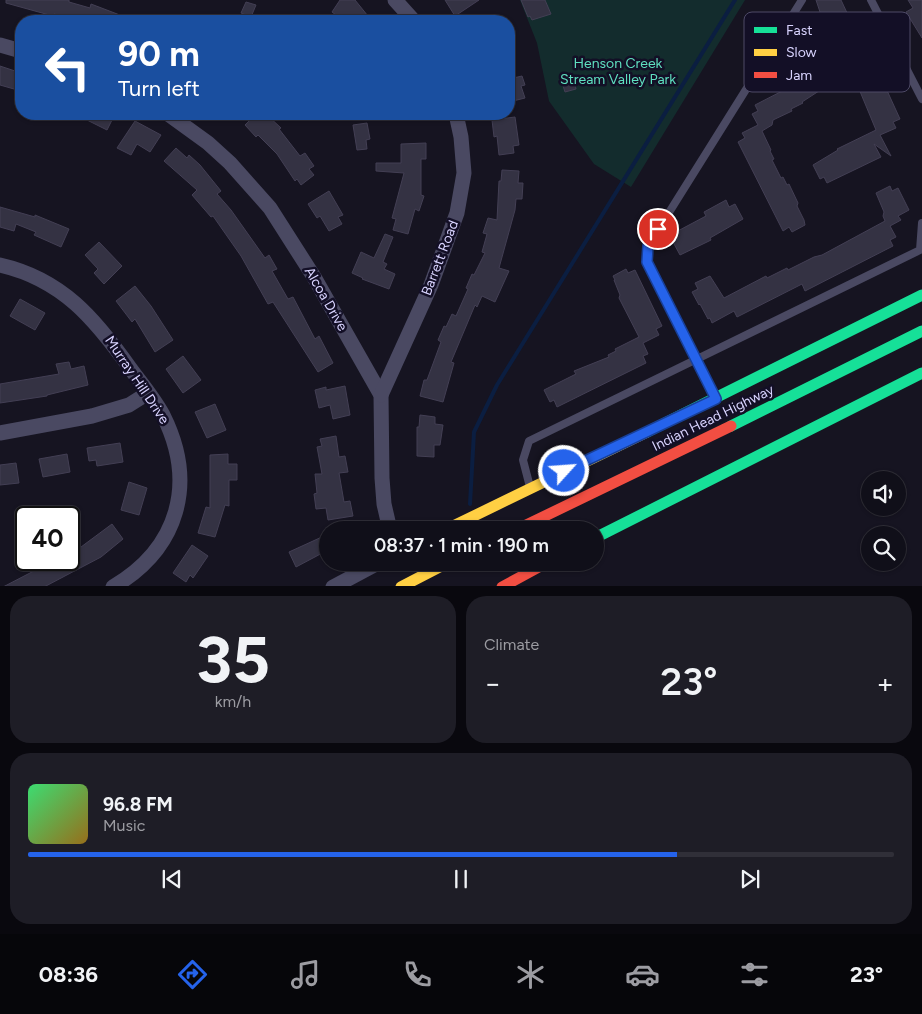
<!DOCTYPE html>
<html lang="en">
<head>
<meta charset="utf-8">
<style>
	:root { --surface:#100f19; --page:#1e1d26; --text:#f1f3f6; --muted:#9c9ca2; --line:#302f38; --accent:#2563eb }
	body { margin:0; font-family:Figtree,sans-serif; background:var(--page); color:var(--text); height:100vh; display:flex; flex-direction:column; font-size:19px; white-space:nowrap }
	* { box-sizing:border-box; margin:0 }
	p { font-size:16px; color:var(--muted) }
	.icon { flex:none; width:28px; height:28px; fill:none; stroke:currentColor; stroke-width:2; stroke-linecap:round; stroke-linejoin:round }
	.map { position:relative; height:586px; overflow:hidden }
	.drawer { display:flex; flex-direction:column; gap:10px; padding:10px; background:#09080e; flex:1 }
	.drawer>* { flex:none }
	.guide { position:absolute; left:15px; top:15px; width:500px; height:105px; border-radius:20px; box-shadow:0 1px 4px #0004,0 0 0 1px var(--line); background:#1a4fa0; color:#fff; overflow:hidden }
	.controls { position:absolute; left:861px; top:471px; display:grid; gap:10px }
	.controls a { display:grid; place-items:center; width:45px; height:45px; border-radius:50%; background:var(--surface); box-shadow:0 1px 4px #0004,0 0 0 1px var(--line); font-size:25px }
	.speed { position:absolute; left:15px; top:506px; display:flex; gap:10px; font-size:25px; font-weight:700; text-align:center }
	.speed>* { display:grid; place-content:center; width:65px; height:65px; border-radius:50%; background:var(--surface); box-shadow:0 1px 4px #0004,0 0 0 1px var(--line); line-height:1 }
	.speed .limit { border:2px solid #111; border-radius:8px; background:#fff; color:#111 }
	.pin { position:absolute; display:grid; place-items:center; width:42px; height:42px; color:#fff; margin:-21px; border:2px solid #fff; border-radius:50%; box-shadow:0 1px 5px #0007 }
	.me { position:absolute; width:55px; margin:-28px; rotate:64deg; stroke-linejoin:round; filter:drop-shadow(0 0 4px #0008) }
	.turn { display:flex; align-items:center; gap:18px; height:105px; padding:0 20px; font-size:22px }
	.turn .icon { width:65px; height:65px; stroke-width:2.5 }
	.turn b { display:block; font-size:35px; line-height:42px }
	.big { font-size:38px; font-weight:600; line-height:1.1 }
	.drawer .card { flex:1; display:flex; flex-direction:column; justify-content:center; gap:8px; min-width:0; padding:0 18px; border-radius:20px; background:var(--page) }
	.drawer .dial { align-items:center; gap:0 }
	.dial b { font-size:65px; line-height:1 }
	.song { display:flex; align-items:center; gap:15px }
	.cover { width:60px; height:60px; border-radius:8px; background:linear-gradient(135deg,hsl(140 70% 55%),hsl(40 70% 35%)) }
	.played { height:5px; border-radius:2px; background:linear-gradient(90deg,var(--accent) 75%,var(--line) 75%) }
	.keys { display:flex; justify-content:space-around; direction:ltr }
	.heat { display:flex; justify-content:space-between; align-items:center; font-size:28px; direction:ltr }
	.drawer .tiles { flex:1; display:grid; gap:10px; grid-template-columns:1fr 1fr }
	.card:last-child { grid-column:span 2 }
	.trip { position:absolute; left:319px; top:521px; width:285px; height:50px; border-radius:25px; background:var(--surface); box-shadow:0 1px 4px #0004,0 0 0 1px var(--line); font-weight:600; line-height:50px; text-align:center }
	.tabs { display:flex; height:80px; justify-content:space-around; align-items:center; background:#06060a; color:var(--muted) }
	.tabs .icon { width:35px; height:35px }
	.tabs .active { color:var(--accent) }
	.tabs b { font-size:22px; color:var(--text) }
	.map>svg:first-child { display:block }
</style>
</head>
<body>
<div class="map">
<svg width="922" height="587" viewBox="0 0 922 587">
	<rect width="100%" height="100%" fill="#161421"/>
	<path fill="#132c2d" d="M520,0H745L631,187L594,164L549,101L537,43Z"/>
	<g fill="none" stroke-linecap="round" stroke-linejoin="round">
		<path stroke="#0b1e41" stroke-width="4" d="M470,504L474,432L497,385L735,0"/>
	</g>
	<g fill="#343243" stroke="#433f54">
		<path d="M6,0H69V2L90,8L91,4L133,20L81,21L54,14L53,16L6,3Z"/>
		<path d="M340,0H355L372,21H344L332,12Z"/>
		<path d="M445,0H479L455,16Z"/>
		<path d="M521,0H545L551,14L532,20L530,16L528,17Z"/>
		<path d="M816,0H841L855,30L858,28L869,51L900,119L893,122L896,128L880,135L891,156L874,144L881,157L827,183L824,177L820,179L813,165L838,150L837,149L876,130L859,89L823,21Z"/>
		<path d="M908,0H922V38L906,12L913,8Z"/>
		<path d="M246,2L256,5L251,17L241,13Z"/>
		<path d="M0,66L21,73V91L0,85Z"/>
		<path d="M807,72L811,79L815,76L822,89L802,102L803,103L791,109L792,111L773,120L772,125L762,131L771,150L770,151L774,159L772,160L781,178L783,177L787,185L789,184L798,203L797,206L804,220L805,225L792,232L789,227L783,231L738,142L745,138L742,133L758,125L752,114L758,111L755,105L788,88L785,83Z"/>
		<path d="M572,73L576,89L565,92L560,76Z"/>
		<path d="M522,76L525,85L521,86L525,98L513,101L512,97H509V79Z"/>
		<path d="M75,114H115L107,130Z"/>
		<path d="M256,114H266L281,128L279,129L300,156L305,153L314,166L309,169L314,175L301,185L297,179L295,181L277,154L258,135L256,137L245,125Z"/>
		<path d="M515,117L519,145L513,146L514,153L499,155L497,136L494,137L492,120Z"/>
		<path d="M135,121L161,135L150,152L137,144L131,155L117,148Z"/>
		<path d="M367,123L370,139L366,140L367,149L357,150L353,125Z"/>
		<path d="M426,143V159H421V195L424,196L419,211L415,209L408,234L393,230L396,219L392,218L404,173L376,171V163H401V144Z"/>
		<path d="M176,148L187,158L189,155L200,165L221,191L217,194L231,210L265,258L269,255L277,269L272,271L288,299L293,297L315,339L319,336L333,363L318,372L273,302L268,304L241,256L213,216L211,217L192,195L197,190L164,161Z"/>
		<path d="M502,170L519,171L518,183H523L522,199H516L515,210L499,268L509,271L495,302L482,296L477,307L475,305L451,362L454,363L443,402L420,396L424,380H427L441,342L438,340L444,326L446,327L452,314L456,316L468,289L466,288L472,274L474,275L485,253L482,252L487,234L483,233L488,218L497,220L499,181H501Z"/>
		<path d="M890,186L892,191L898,188L909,210L898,216L901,220L890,226L896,237L890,240L893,246L805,291L802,284L737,317L734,311L712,323L710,318L708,319L700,304L699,305L692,292L698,289L695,283L710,276L724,298L766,276L767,278L787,268L788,270L814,257L822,255L885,221L883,216L884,212L876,193Z"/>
		<path d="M329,191L343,215L338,217L342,224L329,231L320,216L317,218L308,204Z"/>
		<path d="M726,200L729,207L735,204L743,219L710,238L711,240L707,242L680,255L673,242L678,239L674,233L706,216L704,212Z"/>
		<path d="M0,207L35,217V215L69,229L61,247L34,235L36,232L16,224L14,231L0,227Z"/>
		<path d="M385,234L393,237L383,262L387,264L384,269L395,274L389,289L362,279L363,278L352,273L361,252L374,258Z"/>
		<path d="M99,242L122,266L104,284L94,273L98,269L85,255Z"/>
		<path d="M626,269L628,273L635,270L662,326L656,329L659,335L643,343L648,354L643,356L646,363L557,407L554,400L550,402L544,390L576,374L574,371L609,357L608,355L616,351L615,349L639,337L619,298L620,295L614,280H615L613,276Z"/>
		<path d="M135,286L151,306L173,340L155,352L135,319L132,322L116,301Z"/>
		<path d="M20,299L45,313L35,330L10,316Z"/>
		<path d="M183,356L201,380L183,393L166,369Z"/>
		<path d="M69,362L71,369L84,366L88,385L47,395V396L0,403V384L59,374L56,364Z"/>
		<path d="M345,386L350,415L333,419L330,405L319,408L315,390L326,387V390Z"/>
		<path d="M215,404L226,430L207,438L195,412Z"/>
		<path d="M420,415L435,417V424L443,425L440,445H434V457L417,456V427H419Z"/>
		<path d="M336,436L339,457L345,456L348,472L339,473L344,502L350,501L353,516L328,520L326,508L316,509L314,494L317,493L315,474H322L317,447L322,446L320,439Z"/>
		<path d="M120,443L123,462L97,466L96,460L89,461L87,448Z"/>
		<path d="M67,454L70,472L43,477L39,459Z"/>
		<path d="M228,454V464H237V480H229V506L225,505L215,537L198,533L206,507L210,508V455Z"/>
		<path d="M16,463L19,483L0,485V465Z"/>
		<path d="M129,482L147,488L139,515L121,510Z"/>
		<path d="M112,524L123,539L101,557L44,587H3L55,560H69V552L81,547Z"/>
		<path d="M324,536L328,543V550L296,567L289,552Z"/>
		<path d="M192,545L208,556L193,578L190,575L186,582L173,573Z"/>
	</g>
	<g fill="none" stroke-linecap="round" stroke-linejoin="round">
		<g stroke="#4a4962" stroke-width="8">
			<path d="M802,0L648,246L647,262L697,359L920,250L922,223"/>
			<path d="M871,0L922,99"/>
			<path d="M530,487L523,460L529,441L697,359L715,397"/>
		</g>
		<g stroke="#4a4962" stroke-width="15">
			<path d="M395,0L414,21"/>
			<path d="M0,45L21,51"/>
			<path d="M168,114L208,143L230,163L270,208L314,277L381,395L382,478L384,504L390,530"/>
			<path d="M0,265C62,279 95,319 130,368C141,383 154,398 163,415C197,483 179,548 113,587"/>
			<path d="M381,395L431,285L457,213L464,173L461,137L456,114"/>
			<path d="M0,433L92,416L129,405L148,393"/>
			<path d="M333,587L380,562"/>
		</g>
		<g stroke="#16e098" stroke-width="11">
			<path d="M731,426L922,331"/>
			<path d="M647,432L922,295"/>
			<path d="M595,538L922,373"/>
		</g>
		<g stroke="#ffcf43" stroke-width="11">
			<path d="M445,530L647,432"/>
			<path d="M401,587L449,562"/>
		</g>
		<g stroke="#f24e42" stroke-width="11">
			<path d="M516,530L731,426"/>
			<path d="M502,587L548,562"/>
		</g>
	</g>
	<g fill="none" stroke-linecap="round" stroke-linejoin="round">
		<g stroke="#184099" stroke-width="12">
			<path id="route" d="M564,471L716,399L647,262L648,246L658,229"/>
		</g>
		<use href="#route" stroke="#2563eb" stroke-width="9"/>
	</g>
	<g text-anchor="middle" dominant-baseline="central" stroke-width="5" stroke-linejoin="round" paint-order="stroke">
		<g font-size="14" fill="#5fe0c0" stroke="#130f26">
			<text x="618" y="63">Henson Creek<tspan x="618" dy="16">Stream Valley Park</tspan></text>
		</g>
		<g font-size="14" fill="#d9d4ff" stroke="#130f26">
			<text transform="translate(440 258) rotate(-69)">Barrett Road</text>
			<text transform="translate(326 299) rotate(60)">Alcoa Drive</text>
			<text transform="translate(137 380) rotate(56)">Murray Hill Drive</text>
			<text transform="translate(713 418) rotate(-26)">Indian Head Highway</text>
		</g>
	</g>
	<rect x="744" y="12" width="166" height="80" rx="8" fill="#130f26" stroke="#4e4a67" stroke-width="1"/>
	<rect x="754" y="27" width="23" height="6" fill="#16e098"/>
	<rect x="754" y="49" width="23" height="7" fill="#ffcf43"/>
	<rect x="754" y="72" width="23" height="6" fill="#f24e42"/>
	<g font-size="14" fill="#d9d4ff">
		<text x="786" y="35">Fast</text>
		<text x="786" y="57">Slow</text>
		<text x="786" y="80">Jam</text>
	</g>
</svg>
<div class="controls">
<a><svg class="icon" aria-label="sound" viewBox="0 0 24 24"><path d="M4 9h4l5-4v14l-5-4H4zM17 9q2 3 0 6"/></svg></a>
<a><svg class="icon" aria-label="search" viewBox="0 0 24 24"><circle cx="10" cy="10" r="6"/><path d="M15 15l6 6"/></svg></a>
</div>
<div class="speed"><div class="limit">40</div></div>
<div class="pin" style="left:658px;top:229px;background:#d93025"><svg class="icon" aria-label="arrive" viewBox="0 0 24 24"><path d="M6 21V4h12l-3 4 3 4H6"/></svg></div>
<svg class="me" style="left:564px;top:471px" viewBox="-20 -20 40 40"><circle r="17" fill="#2563eb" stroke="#fff" stroke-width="3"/><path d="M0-11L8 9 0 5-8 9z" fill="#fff"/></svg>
<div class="trip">08:37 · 1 min · 190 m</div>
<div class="guide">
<div class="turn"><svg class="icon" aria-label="left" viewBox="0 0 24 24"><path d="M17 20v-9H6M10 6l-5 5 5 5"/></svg><div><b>90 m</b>Turn left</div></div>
</div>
</div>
<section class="drawer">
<div class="tiles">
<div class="card dial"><b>35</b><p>km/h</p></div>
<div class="card"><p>Climate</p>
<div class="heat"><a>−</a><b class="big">23°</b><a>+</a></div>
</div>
<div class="card">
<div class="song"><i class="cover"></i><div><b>96.8 FM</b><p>Music</p></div></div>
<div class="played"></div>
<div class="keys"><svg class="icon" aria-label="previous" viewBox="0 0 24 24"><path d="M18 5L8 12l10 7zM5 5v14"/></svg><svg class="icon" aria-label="pause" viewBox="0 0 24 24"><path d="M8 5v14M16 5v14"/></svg><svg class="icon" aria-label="next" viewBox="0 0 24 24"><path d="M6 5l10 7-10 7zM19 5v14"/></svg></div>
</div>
</div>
</section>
<nav class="tabs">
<b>08:36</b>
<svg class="icon active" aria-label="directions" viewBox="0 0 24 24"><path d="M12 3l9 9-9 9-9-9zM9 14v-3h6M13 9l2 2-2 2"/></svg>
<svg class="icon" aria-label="music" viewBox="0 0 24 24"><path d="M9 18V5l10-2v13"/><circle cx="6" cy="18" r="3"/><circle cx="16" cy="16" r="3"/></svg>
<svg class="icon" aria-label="phone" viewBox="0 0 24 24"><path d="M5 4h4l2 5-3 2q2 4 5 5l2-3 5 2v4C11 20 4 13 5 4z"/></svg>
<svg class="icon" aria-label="climate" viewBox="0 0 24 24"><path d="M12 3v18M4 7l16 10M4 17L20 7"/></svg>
<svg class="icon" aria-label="car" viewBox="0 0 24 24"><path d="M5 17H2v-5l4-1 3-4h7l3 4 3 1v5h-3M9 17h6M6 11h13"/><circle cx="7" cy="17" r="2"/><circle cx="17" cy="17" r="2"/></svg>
<svg class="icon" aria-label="filters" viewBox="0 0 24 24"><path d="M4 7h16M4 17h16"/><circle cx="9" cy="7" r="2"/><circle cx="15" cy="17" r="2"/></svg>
<b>23°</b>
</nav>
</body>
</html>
